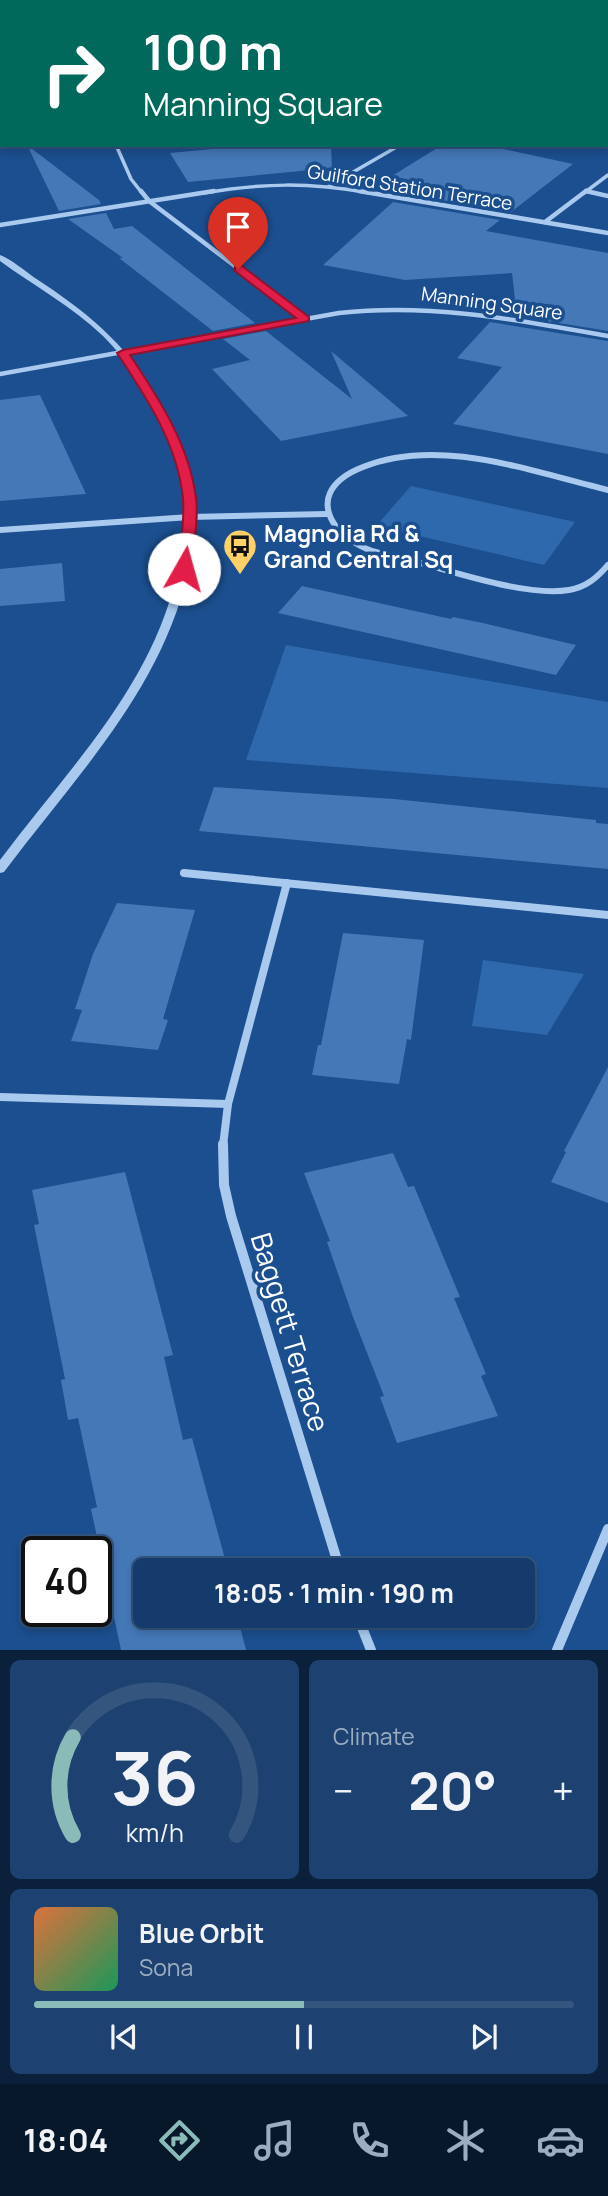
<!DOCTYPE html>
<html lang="en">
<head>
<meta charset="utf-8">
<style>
	:root { --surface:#143b6b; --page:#1d4271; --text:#f1f3f6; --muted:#9dadc1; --line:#33557e; --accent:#8bbbb9 }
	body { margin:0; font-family:Manrope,sans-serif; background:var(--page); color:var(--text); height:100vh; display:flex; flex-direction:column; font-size:26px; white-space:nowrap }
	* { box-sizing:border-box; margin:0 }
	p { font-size:23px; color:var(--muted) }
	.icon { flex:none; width:38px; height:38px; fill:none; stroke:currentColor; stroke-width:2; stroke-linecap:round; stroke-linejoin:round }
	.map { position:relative; height:1650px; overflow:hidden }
	.panel { display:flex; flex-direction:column; gap:10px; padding:10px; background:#0b203b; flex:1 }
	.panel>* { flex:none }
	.top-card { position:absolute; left:0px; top:0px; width:609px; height:147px; box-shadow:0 4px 10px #0003,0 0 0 2px var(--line); background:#00695c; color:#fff; overflow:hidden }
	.speed { position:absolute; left:21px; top:1536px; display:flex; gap:14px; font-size:35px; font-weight:700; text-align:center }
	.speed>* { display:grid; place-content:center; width:91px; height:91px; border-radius:50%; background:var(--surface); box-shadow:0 4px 10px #0003,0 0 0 2px var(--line); line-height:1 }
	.speed .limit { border:4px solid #111; border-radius:10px; background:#fff; color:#111 }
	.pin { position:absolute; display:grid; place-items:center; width:60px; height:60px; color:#fff; margin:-72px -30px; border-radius:50% 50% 50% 0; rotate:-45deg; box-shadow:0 0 7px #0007 }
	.pin .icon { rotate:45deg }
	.me { position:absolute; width:77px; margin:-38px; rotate:7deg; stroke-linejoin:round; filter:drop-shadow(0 0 5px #0008) }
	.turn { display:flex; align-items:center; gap:24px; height:147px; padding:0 28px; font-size:32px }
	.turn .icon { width:91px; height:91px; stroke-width:2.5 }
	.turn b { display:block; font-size:49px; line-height:60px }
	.big { font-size:52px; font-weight:700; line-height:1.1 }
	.panel .widget { flex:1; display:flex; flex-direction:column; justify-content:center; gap:10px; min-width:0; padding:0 24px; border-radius:10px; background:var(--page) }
	.panel .dial { align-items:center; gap:0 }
	.dial svg { height:182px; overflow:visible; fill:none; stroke:var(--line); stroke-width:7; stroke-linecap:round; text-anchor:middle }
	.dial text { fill:var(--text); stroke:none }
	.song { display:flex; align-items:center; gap:21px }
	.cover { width:84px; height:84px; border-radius:10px; background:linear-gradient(135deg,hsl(20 70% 55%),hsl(150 70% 35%)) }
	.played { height:7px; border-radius:4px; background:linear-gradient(90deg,var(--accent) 50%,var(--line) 50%) }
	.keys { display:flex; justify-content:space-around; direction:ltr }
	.heat { display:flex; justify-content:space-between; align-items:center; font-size:38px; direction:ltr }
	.panel .tiles { flex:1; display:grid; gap:10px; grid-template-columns:1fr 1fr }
	.widget:last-child { grid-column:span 2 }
	.trip { position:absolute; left:133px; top:1558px; width:402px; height:70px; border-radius:10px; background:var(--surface); box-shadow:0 4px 10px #0003,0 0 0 2px var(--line); font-weight:700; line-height:70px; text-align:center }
	.tab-bar { display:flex; height:112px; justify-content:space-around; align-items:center; background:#08182b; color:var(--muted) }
	.tab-bar .icon { width:49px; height:49px }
	.tab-bar .active { color:var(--accent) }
	.tab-bar b { font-size:32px; color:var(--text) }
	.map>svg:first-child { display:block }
</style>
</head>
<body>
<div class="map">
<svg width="608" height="1650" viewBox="0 0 608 1650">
	<rect width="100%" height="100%" fill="#1b4f8f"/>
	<g fill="#2e69ad">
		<path d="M411,486L575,522L544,565L376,526Z"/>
		<path d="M286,645L608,702V788L246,760Z"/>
		<path d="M483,960L584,974L547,1035L472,1026Z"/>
	</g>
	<g fill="#4478b7">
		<path d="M27,145L99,200L101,204L59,211Z"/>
		<path d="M254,145H331L332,168L188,182L170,153Z"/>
		<path d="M442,145H485L573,164L511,212L402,193L415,181L392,176Z"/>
		<path d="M393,202L500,220L486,231L608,253V331L498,313L516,308L512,273L405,280L323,265Z"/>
		<path d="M106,213L114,229L132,226L255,323L213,331L119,258H123L68,219Z"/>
		<path d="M490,322L608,341V454L453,424L502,367L457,358Z"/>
		<path d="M266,331L352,399L331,351L408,416L281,441L212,369L250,360L223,339Z"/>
		<path d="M40,395L86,494L0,501V400Z"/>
		<path d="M62,563L65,601L0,606V569Z"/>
		<path d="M302,586L451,619L453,617L483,623L576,645L556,675L278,613Z"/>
		<path d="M214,787L394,799L596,820V823L608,824V869L199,831Z"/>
		<path d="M117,903L195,910L163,1019L168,1020L158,1050L71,1041L82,1010L75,1009L93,954Z"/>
		<path d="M343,933L424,940L411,1040L407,1039L399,1084L312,1075L318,1045H321Z"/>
		<path d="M608,1067V1203L551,1182L566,1152L564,1151Z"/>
		<path d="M393,1153L408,1187L414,1186L460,1297L454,1298L486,1374L481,1376L498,1416L397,1443L380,1397L384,1396L353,1317L327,1242L330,1241L304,1173Z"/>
		<path d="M125,1172L173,1355L164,1357L183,1440L192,1438L228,1570H145V1615H237L246,1650H121L91,1509L97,1507L78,1418L68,1420L61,1380L65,1379L34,1225L39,1224L32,1190Z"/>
	</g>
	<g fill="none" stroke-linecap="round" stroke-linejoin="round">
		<g stroke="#a9c9ee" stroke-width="3.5">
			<path d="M186,2L190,0"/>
			<path d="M116,145L131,179L142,193"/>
			<path d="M329,186L400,145"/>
			<path d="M586,191L594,193"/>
			<path d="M203,193C265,183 307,182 370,193"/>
			<path d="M584,193L608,175"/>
		</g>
		<g stroke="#a9c9ee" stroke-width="4.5">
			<path d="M141,191L149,201L305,319"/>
			<path d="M359,191L608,233"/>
			<path d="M586,191L608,196"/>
			<path d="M545,222L586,191"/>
			<path d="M0,225L214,191"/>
			<path d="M0,374L339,313C431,303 518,320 608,336"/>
		</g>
		<g stroke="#a9c9ee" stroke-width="6">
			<path d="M608,490C532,472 439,436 363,467C350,472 336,480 330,493C324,506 330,521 340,531C348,539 357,545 367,549C381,555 398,556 413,561C455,572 527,597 569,590C586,587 597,578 608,565"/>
			<path d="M0,530L190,517L327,514"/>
		</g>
		<g stroke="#a9c9ee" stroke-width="8">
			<path d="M184,873L608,915"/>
			<path d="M0,1097L228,1104"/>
			<path d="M223,1146L228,1104L287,883"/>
		</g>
		<g stroke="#a9c9ee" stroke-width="10">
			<path d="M223,1144L224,1185L231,1216L340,1570"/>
			<path d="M357,1615L371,1650"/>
			<path d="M557,1650L608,1529"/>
		</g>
		<g fill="#a9c9ee" fill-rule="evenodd">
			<path d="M2,83V88L0,89V84Z"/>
			<path d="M0,255C12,260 24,270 35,278C84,310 126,343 155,395C172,424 191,465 195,498C198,523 193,548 188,572C161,691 75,777 4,872L0,873V860C68,769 151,688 177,574C183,550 188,525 185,500C183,481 176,462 169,444C154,404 133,366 103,336C72,306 34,286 0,261Z"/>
		</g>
		<g fill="#d6e6fa" fill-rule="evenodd">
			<rect x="607" y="106" width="1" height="4"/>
			<rect x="607" y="121" width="1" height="4"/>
		</g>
	</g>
	<path fill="#e11d48" stroke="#92132f" stroke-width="2" d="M235,266H242L309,317V321L130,355C159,399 189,444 196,498C199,520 193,547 191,569L184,573L178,569C180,547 185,521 183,499C178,444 146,397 117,353L123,350L296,318L235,271Z"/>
	<defs>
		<g id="bus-pin" transform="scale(1.75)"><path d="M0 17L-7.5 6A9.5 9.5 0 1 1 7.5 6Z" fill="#ffd166" stroke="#1b4f8f"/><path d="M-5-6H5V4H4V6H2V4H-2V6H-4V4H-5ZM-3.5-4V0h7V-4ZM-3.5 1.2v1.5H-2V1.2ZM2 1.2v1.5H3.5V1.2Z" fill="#111"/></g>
	</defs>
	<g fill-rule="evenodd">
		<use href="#bus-pin" x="240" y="546"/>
	</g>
	<g text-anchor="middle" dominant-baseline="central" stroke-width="7" stroke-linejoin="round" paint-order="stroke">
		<g font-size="19" fill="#fff" stroke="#1b4f8f">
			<text transform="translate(410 187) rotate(9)">Guilford Station Terrace</text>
			<text transform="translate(492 303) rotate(8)">Manning Square</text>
		</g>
		<g font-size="23" font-weight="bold" fill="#fff" stroke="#1b4f8f" text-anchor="start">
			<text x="264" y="533">Magnolia Rd &amp;<tspan x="264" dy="26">Grand Central Sq</tspan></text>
		</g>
		<g font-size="28" fill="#fff" stroke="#1b4f8f">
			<text transform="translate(291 1332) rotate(73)">Baggett Terrace</text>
		</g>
	</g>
</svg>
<div class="speed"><div class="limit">40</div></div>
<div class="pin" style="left:238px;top:269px;background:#d93025"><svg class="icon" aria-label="arrive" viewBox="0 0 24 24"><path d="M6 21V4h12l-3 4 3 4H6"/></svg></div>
<svg class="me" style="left:184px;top:569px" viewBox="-20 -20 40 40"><circle r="19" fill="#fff"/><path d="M0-13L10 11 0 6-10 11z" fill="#e11d48"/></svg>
<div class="trip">18:05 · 1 min · 190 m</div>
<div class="top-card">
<div class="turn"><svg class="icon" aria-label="right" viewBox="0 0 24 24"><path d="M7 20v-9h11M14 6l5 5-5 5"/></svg><div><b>100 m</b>Manning Square</div></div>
</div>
</div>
<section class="panel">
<div class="tiles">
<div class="widget dial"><svg viewBox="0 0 100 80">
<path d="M14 69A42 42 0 1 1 86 69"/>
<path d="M14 69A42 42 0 0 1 14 26" stroke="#8bbbb9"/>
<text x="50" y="56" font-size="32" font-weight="700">36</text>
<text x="50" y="72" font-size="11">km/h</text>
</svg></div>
<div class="widget"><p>Climate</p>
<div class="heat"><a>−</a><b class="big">20°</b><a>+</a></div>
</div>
<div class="widget">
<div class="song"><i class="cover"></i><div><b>Blue Orbit</b><p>Sona</p></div></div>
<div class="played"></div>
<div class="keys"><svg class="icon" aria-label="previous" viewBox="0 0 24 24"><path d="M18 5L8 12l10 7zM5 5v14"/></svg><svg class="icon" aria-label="pause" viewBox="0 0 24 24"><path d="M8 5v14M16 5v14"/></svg><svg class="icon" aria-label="next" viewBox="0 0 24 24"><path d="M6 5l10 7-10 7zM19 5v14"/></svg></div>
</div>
</div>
</section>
<nav class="tab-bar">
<b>18:04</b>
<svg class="icon active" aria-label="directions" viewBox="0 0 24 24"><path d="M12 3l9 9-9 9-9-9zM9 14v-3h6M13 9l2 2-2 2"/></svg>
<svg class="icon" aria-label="music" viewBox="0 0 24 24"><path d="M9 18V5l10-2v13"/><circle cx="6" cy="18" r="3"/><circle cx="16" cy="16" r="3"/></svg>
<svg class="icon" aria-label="phone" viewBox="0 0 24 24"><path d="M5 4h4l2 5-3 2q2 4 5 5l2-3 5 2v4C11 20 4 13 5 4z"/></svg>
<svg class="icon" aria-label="climate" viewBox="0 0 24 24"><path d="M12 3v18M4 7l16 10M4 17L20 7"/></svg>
<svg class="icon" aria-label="car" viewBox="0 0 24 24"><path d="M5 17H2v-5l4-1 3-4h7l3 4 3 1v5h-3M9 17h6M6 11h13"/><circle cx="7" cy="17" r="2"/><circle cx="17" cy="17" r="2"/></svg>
</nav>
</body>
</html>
